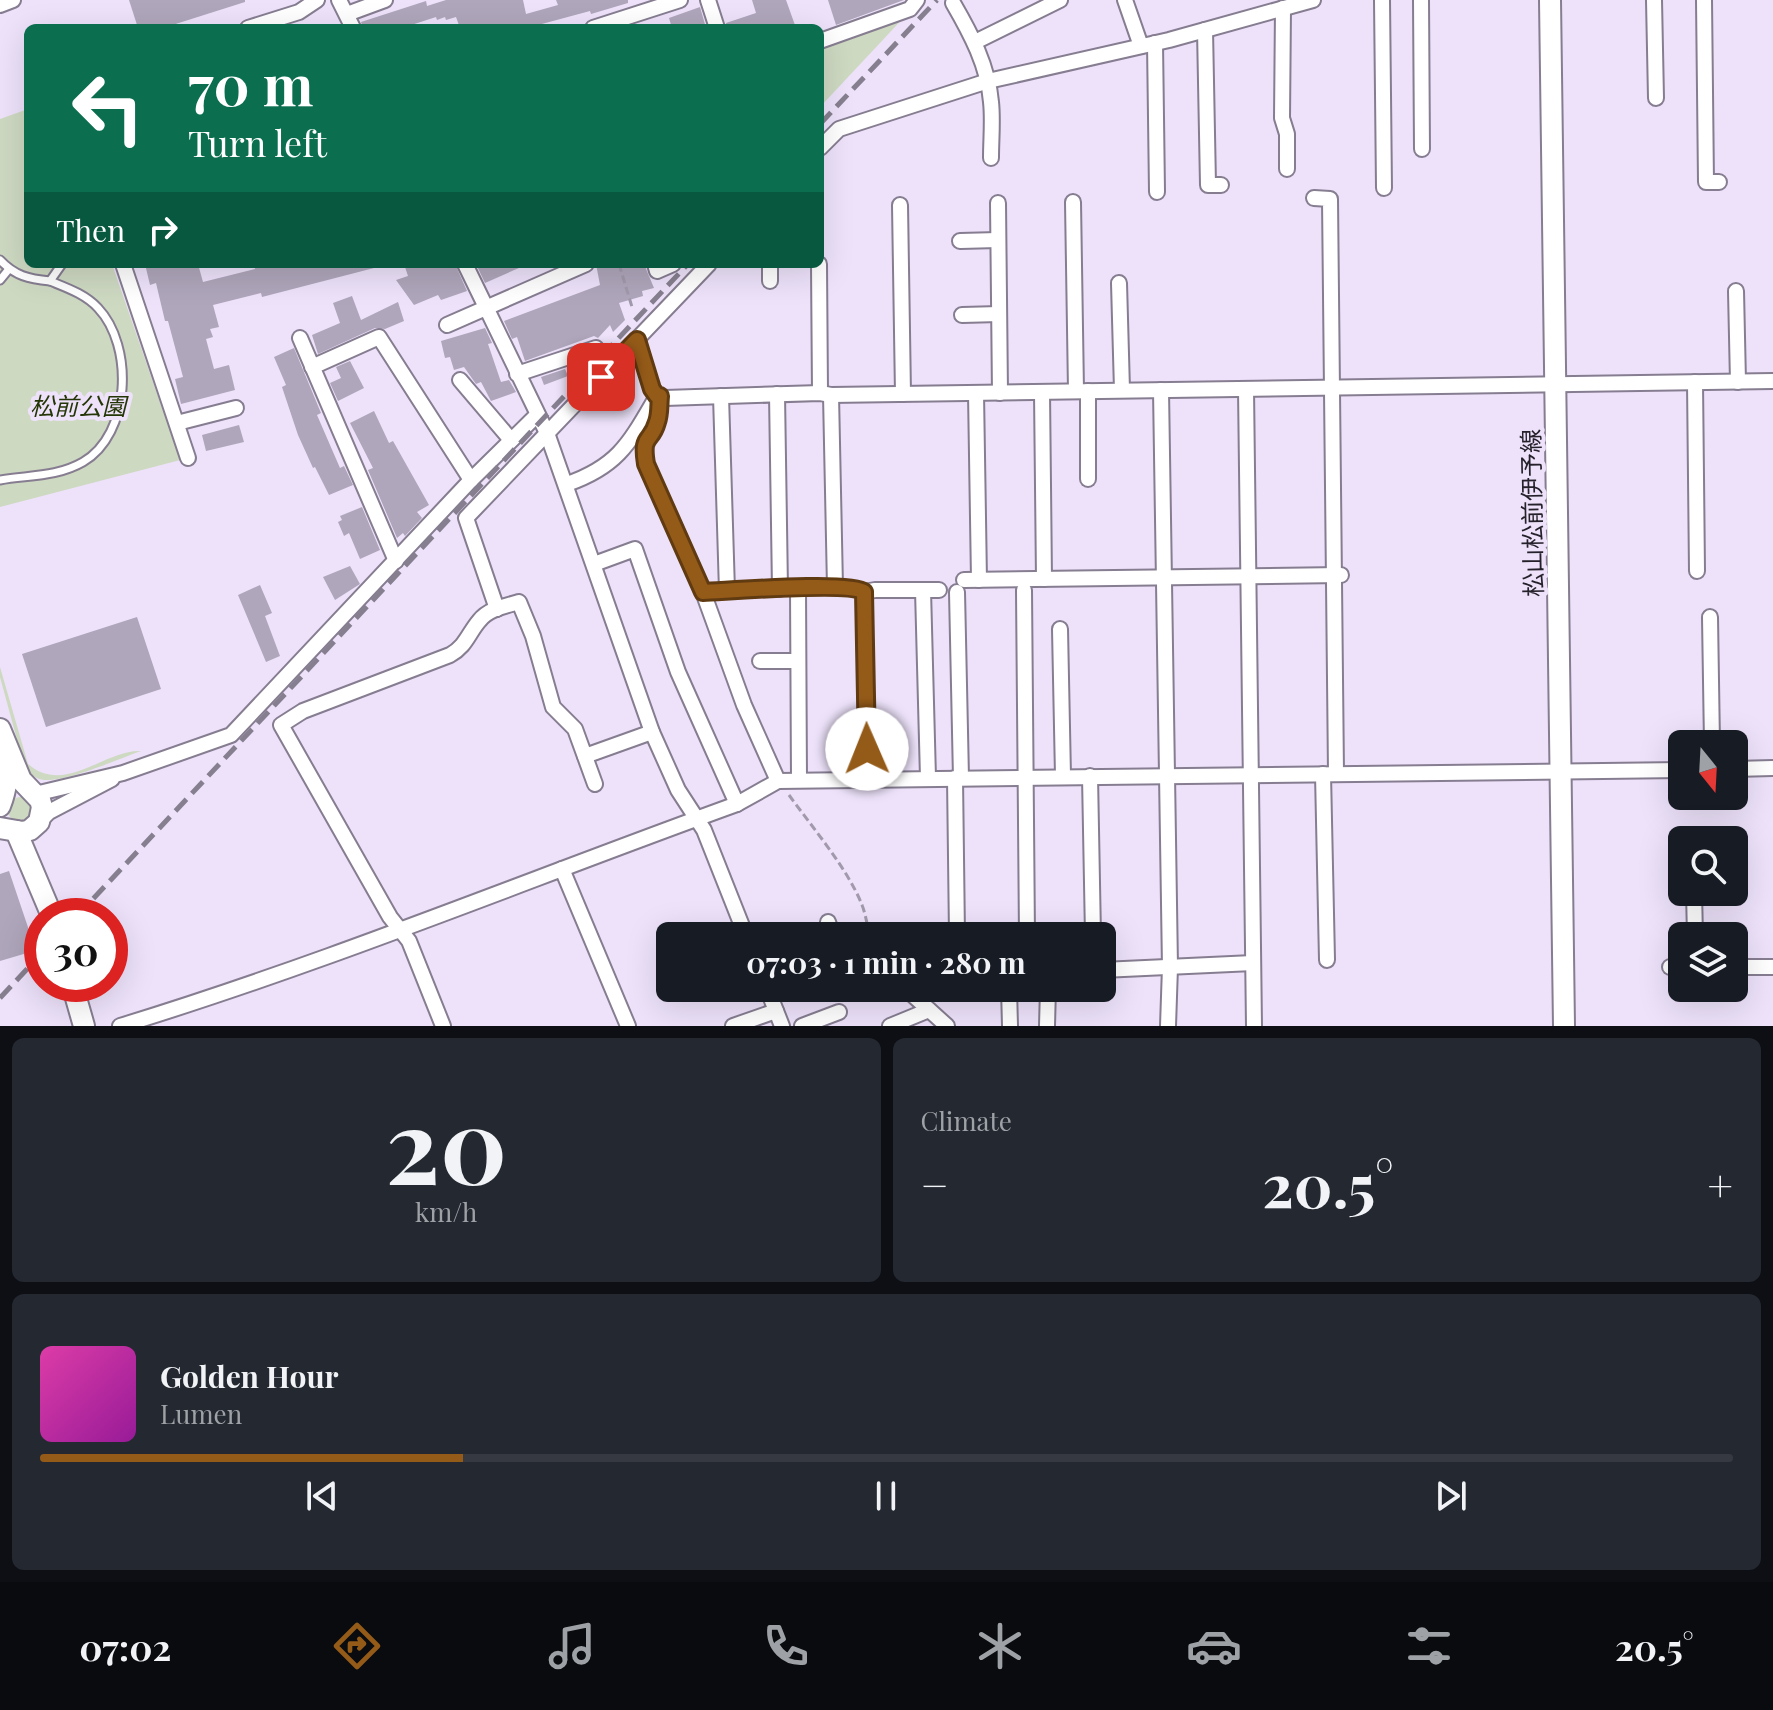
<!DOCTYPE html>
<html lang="en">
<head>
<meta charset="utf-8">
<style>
	:root { --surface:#171b24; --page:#242831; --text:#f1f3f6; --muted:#9ea1a6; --line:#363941; --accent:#945a18 }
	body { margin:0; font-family:"Playfair Display","Noto Sans JP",serif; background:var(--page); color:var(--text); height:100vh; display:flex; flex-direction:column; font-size:30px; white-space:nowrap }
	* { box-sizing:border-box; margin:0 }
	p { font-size:26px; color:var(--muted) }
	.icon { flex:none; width:44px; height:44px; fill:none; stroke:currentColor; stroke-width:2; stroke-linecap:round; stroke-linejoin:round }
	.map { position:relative; height:1026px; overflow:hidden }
	.drawer { display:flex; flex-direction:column; gap:12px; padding:12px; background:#0d0f14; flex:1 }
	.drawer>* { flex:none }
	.banner { position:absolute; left:24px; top:24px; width:800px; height:244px; border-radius:12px; box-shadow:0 8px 32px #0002; background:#0b6e4f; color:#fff; overflow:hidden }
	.needle { width:52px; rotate:162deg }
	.controls { position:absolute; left:1668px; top:730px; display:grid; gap:16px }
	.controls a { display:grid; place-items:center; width:80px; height:80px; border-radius:12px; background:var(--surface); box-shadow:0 8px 32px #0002; font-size:40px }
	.speed { position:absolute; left:24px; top:898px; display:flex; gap:16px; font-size:40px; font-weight:700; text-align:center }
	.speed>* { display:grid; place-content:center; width:104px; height:104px; border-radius:50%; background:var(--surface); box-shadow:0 8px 32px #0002; line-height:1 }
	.speed .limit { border:12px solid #d22; background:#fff; color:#111 }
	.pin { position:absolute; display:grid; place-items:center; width:68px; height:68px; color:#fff; margin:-34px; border-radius:16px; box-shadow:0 4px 12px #0006 }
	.me { position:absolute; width:88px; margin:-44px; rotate:359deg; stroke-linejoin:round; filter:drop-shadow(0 0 6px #0008) }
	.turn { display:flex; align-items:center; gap:28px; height:168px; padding:0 32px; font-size:36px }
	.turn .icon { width:104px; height:104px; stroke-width:2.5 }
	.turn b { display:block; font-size:56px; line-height:68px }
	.then { display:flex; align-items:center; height:76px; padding:0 32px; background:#0003; gap:16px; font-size:30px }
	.big { font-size:60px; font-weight:700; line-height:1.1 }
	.drawer .tile { flex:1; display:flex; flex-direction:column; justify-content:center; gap:12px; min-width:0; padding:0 28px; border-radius:12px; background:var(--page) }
	.drawer .dial { align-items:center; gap:0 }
	.dial b { font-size:104px; line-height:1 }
	.song { display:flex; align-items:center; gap:24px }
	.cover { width:96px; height:96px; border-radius:12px; background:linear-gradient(135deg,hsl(320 70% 55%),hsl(300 70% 35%)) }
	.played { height:8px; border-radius:4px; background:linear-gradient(90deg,var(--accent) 25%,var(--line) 25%) }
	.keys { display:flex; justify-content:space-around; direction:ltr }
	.heat { display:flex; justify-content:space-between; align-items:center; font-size:44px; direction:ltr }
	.drawer .tiles { flex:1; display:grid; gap:12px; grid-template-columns:1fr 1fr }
	.tile:last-child { grid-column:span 2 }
	.trip { position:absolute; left:656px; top:922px; width:460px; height:80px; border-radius:12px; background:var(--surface); box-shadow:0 8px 32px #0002; font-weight:700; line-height:80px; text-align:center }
	.menu { display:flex; height:128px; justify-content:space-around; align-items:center; background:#090b0e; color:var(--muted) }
	.menu .icon { width:56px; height:56px }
	.menu .selected { color:var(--accent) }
	.menu b { font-size:36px; color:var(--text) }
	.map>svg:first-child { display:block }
</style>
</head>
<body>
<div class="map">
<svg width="1773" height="1026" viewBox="0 0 1773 1026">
	<rect width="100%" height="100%" fill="#ede2fa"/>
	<g fill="#ced9c2">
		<path d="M908,13L820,107V45Z"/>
		<path d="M28,109V264H112L163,411L188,458L0,507V119Z"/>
		<path d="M0,667L28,764C65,796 105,749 141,751C120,758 55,788 37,778C28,773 25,766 22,758L0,677Z"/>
		<circle cx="21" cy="810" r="13"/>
	</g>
	<g fill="#afa6bb">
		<path d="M129,0H245V2L163,28H138Z"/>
		<path d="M446,0H523L526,14L558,5L556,0H628V3L591,14L590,11L527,28H460L456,17L446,20L445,17L437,20L436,17L402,28H363L361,22L426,1L427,6Z"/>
		<path d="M752,0H786L796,28H727L726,23L756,13Z"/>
		<path d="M828,0H904L836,25Z"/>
		<path d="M700,7L706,28H672L669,18Z"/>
		<path d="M145,264H198L203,282L255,269L254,264H313L314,268L328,264H374V268L262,297L261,293L213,305L219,327L210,329L213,337L206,339L214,369L229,365L235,390L181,404L175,379L183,377L168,321H165L156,283L150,285Z"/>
		<path d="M404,264H455L467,291L441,300L438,295L414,305L396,280L408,276Z"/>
		<path d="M476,264H528L485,283Z"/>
		<path d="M596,264H644L654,288L642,291L643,296L619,303L625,320L613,332L610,325L598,338L594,336L525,361L517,337L512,339L504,321L600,285Z"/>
		<path d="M352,296L361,320L398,302L404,321L385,329L375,328L318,354L312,335L340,323L333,303Z"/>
		<path d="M485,328L492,343L488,344L501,382L509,380L516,392L491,401L481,382L476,384L464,367L454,370L450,357L445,358L441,341Z"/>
		<path d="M294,348L321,413L317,415L330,445L340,468L344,466L353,485L329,495L315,467L313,468L298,435L282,387L286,385L274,357Z"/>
		<path d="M350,361L364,388L338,401L330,383L341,378L336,367Z"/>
		<path d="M565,369L568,376L544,385L541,377Z"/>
		<path d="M374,411L389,443L393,441L429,505L417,512L422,518L405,536L403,533L397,538L368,470L373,468L350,423Z"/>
		<path d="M239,425L244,442L206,451L202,435Z"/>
		<path d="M362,507L380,550L360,559L349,533L344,536L338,522L342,520L340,516Z"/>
		<path d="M350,566L360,584L335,600L323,577Z"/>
		<path d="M260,585L272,613L265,616L280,656L266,662L238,595Z"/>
		<path d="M137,617L161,689L46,727L22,654Z"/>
		<path d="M9,871L33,942L25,945L27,953L0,961V874Z"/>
	</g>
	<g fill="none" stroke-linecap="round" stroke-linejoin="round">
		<g stroke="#867d91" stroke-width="11">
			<g id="lane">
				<path d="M0,260C15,276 29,279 50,281"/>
				<path d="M0,280L9,269"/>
				<path d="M0,480C29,475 57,477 83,462C131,434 134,346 98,308C85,294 67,288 50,281L62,264"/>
			</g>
		</g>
		<g stroke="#867d91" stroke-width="18">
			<g id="street">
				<path d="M339,0L353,28"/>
				<path d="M708,0L717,28"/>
				<path d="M1125,0L1141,46"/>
				<path d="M1382,0L1384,188"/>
				<path d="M1421,0L1422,149"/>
				<path d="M1654,0L1656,98"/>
				<path d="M1704,0L1706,182H1719"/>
				<path d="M953,3C971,34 988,66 991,102C993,120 991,139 991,158"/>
				<path d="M0,5L13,0"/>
				<path d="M1283,8L1282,118L1287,134V169"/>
				<path d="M347,14L385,0"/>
				<path d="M248,28L299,12L317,0"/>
				<path d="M593,28L680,0"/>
				<path d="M1205,30L1208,185H1221"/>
				<path d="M820,41L910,9L917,0"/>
				<path d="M975,42L1060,0"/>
				<path d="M1155,43L1157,192"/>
				<path d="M820,148L839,129L988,81L1169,40L1313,0"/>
				<path d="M1314,198L1330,199L1336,774"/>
				<path d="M1073,202L1076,391"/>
				<path d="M998,203L1000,393"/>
				<path d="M900,205L903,394"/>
				<path d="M960,241L998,240"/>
				<path d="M123,264L188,458"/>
				<path d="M465,264L547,433L652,732L678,790L704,830L746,936"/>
				<path d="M655,264L657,271L673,264"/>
				<path d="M819,264L820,393"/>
				<path d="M770,281V264"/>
				<path d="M1119,283L1122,390"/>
				<path d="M1736,291L1738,382"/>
				<path d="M962,315L999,314"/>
				<path d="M447,325L586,264"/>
				<path d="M300,338L396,561"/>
				<path d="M637,340L652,389L657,396L665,398L820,393L831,395L1773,381"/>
				<path d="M312,367L379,337L471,480"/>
				<path d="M517,374L596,348"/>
				<path d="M460,380L511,440"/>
				<path d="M1695,382L1697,571"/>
				<path d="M1246,389L1254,1026"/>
				<path d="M1161,390L1170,967L1168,1026"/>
				<path d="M1042,392L1044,579"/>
				<path d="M976,393L979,580"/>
				<path d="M777,394L780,589"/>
				<path d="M831,395L835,587"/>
				<path d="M660,396L657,423L646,438L644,448L646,464L703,592L744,705L778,781"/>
				<path d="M721,396L727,591"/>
				<path d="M177,423L236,408"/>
				<path d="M1088,479V391"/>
				<path d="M567,484C619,466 630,442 657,396"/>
				<path d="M594,564L635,549L678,672L737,804"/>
				<path d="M964,580L1341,575"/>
				<path d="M798,589L799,780"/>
				<path d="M923,590L928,778"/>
				<path d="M1024,590L1027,936"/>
				<path d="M703,592C729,591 850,581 864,592L867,779"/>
				<path d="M864,592L875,590H939"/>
				<path d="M957,592L961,778"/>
				<path d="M497,609L466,518L709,264"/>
				<path d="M1710,617L1712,744"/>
				<path d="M1060,629L1063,776"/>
				<path d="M760,661H798"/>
				<path d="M585,756L652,732"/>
				<path d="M1734,769L1773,768"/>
				<path d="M1323,774L1327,960"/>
				<path d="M1090,776L1093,936"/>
				<path d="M955,778L957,936"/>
				<path d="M35,794L123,773L231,735L471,480L537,415"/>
				<path d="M39,822L49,812L112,779"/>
				<path d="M562,869L628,1026"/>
				<path d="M1694,892L1695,936"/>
				<path d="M828,922L833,936"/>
				<path d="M1670,967H1682"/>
				<path d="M1734,967H1773"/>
				<path d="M1102,970L1253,963"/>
				<path d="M767,988L782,1026"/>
				<path d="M905,988L947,1026"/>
				<path d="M1009,988L1010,1026"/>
				<path d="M120,1026C329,962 532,878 737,804L778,781L1682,770"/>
				<path d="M443,1026L409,941L390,917L281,725L303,711L450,655C466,646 468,634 479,621C488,609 505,606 519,602L533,636L553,707L575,729L595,784"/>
				<path d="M733,1026L776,1011"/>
				<path d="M802,1026L839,1012"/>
				<path d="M890,1026L929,1010"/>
				<path d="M1047,1026L1048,988"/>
			</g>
		</g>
		<g stroke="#867d91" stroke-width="24">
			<g id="secondary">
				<path d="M1550,0L1564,1026"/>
				<path d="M0,729L21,780L40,800L42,807L39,822L30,830L23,832L0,828"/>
				<path d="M0,806C7,788 8,776 4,756"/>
				<path d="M16,831L52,916"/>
				<path d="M72,984L84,1026"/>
			</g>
		</g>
		<g stroke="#a29aac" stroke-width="3" stroke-dasharray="8 4" stroke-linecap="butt">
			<path d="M619,264L632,307"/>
			<path d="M789,795C812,827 848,869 862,905C866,915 867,926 870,936"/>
		</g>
		<use href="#lane" stroke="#fff" stroke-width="7"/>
		<use href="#street" stroke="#fff" stroke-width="14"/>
		<use href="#secondary" stroke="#fff" stroke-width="20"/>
		<g stroke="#867f8f" stroke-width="5" stroke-dasharray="16 8" stroke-linecap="butt">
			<path d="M820,124L937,0"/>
			<path d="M77,916L688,264"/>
			<path d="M0,998L42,953"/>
		</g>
	</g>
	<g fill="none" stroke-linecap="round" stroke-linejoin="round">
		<g stroke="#603a10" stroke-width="20">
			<path id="route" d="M601,377L637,340L652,389L657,396H660C659,405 660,414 657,422C651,444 641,433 646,464L703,592C729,591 850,581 864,592L867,749"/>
		</g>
		<use href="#route" stroke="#945a18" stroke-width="14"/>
	</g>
	<g text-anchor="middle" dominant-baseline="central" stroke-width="8" stroke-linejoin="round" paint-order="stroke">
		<g font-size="24" font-style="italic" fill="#253606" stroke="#ede2fa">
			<text x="78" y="405">松前公園</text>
		</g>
		<g font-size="24" fill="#25212a" stroke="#ede2fa">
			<text transform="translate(1531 513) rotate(-91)">松山松前伊予線</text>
		</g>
	</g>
</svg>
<div class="controls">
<a><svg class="needle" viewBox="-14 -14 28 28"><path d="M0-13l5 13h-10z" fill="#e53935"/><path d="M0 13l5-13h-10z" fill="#9ea1a6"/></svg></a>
<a><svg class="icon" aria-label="search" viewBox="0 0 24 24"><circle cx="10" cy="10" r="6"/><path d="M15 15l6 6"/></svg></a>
<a><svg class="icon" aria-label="layers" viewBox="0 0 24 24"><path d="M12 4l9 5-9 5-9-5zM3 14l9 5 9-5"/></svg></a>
</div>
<div class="speed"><div class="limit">30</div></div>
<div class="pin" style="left:601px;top:377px;background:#d93025"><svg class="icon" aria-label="arrive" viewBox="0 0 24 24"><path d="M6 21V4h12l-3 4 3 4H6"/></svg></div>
<svg class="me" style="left:867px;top:749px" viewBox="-20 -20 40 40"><circle r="19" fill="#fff"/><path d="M0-13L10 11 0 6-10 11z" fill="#945a18"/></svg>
<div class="trip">07:03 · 1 min · 280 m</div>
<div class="banner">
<div class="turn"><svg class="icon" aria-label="left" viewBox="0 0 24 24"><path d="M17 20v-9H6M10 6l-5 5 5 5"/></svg><div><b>70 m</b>Turn left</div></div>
<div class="then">Then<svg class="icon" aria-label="right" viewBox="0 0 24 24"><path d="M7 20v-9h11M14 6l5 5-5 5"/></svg></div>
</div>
</div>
<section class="drawer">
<div class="tiles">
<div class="tile dial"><b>20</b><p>km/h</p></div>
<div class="tile"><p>Climate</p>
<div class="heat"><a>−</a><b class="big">20.5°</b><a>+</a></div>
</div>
<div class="tile">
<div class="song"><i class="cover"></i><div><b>Golden Hour</b><p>Lumen</p></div></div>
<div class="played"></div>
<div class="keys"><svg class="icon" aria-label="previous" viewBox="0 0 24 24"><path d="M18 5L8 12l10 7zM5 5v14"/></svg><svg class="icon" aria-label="pause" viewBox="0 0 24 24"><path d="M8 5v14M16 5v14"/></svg><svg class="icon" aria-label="next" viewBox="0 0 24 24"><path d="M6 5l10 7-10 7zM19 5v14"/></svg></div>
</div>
</div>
</section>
<nav class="menu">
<b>07:02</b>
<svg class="icon selected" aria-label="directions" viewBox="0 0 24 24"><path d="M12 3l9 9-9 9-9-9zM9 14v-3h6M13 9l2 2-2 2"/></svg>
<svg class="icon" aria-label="music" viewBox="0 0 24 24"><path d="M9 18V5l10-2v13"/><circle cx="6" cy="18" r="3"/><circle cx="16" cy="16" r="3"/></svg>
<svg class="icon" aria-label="phone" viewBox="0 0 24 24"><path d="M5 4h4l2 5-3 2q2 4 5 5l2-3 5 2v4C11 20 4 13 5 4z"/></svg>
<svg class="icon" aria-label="climate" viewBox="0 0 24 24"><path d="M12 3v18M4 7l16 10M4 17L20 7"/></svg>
<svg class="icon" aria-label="car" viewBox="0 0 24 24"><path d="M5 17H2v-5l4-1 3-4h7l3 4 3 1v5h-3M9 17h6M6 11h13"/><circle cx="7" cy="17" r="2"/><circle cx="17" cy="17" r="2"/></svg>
<svg class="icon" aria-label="filters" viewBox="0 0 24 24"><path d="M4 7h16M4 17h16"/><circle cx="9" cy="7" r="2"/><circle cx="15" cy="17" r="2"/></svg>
<b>20.5°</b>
</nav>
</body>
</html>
